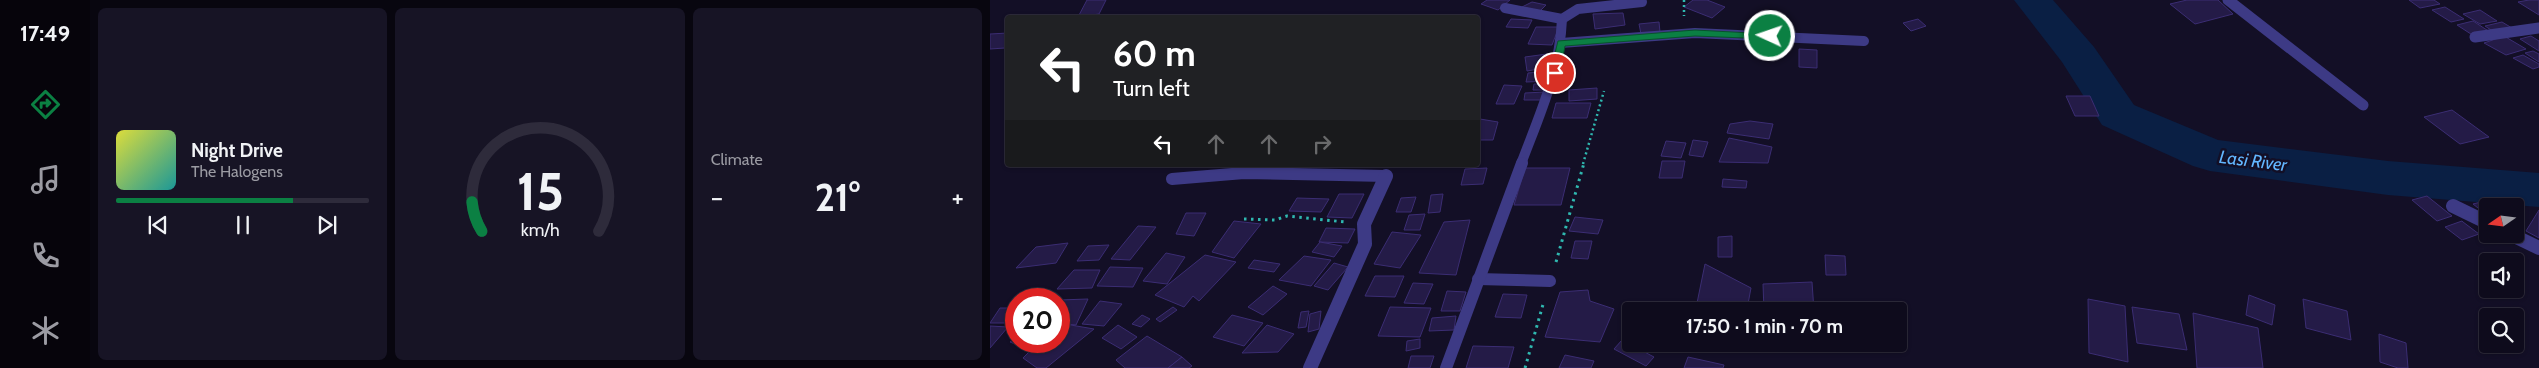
<!DOCTYPE html>
<html lang="en">
<head>
<meta charset="utf-8">
<style>
	:root { --surface:#0e0b1c; --page:#171425; --text:#f1f3f6; --muted:#9b9ba3; --line:#2e2b3b; --accent:#0b8043 }
	body { margin:0; font-family:Cabin,sans-serif; background:var(--page); color:var(--text); height:100vh; display:flex; flex-direction:column; font-size:19px; white-space:nowrap }
	* { box-sizing:border-box; margin:0 }
	p { font-size:16px; color:var(--muted) }
	.icon { flex:none; width:28px; height:28px; fill:none; stroke:currentColor; stroke-width:2; stroke-linecap:round; stroke-linejoin:round }
	.map { position:relative; flex:1; overflow:hidden }
	.sheet { display:flex; flex-direction:column; gap:8px; padding:8px; background:#08060f; width:900px }
	.sheet>* { flex:none }
	.top-card { position:absolute; left:15px; top:15px; width:475px; height:152px; border-radius:5px; box-shadow:0 1px 4px #0004,0 0 0 1px var(--line); background:#202124; color:#fff; overflow:hidden }
	.needle { width:32px; rotate:256deg }
	.fabs { position:absolute; left:1489px; top:198px; display:grid; gap:10px }
	.fabs a { display:grid; place-items:center; width:45px; height:45px; border-radius:5px; background:var(--surface); box-shadow:0 1px 4px #0004,0 0 0 1px var(--line); font-size:25px }
	.speed { position:absolute; left:15px; top:288px; display:flex; gap:10px; font-size:25px; font-weight:700; text-align:center }
	.speed>* { display:grid; place-content:center; width:65px; height:65px; border-radius:50%; background:var(--surface); box-shadow:0 1px 4px #0004,0 0 0 1px var(--line); line-height:1 }
	.speed .limit { border:8px solid #d22; background:#fff; color:#111 }
	.pin { position:absolute; display:grid; place-items:center; width:42px; height:42px; color:#fff; margin:-21px; border:2px solid #fff; border-radius:50%; box-shadow:0 1px 5px #0007 }
	.me { position:absolute; width:55px; margin:-28px; rotate:273deg; stroke-linejoin:round; filter:drop-shadow(0 0 4px #0008) }
	.turn { display:flex; align-items:center; gap:18px; height:105px; padding:0 25px; font-size:22px }
	.turn .icon { width:65px; height:65px; stroke-width:2.5 }
	.turn b { display:block; font-size:35px; line-height:42px }
	.lanes { display:flex; align-items:center; height:48px; padding:0 25px; background:#0003; justify-content:center; gap:25px; direction:ltr }
	.lanes .off { opacity:.35 }
	.big { font-size:38px; font-weight:700; line-height:1.1 }
	.sheet .card { flex:1; display:flex; flex-direction:column; justify-content:center; gap:8px; min-width:0; padding:0 18px; border-radius:8px; background:var(--page) }
	.sheet .dial { align-items:center; gap:0 }
	.dial svg { height:130px; overflow:visible; fill:none; stroke:var(--line); stroke-width:7; stroke-linecap:round; text-anchor:middle }
	.dial text { fill:var(--text); stroke:none }
	.song { display:flex; align-items:center; gap:15px }
	.cover { width:60px; height:60px; border-radius:8px; background:linear-gradient(135deg,hsl(60 70% 55%),hsl(180 70% 35%)) }
	.played { height:5px; border-radius:2px; background:linear-gradient(90deg,var(--accent) 70%,var(--line) 70%) }
	.keys { display:flex; justify-content:space-around; direction:ltr }
	.heat { display:flex; justify-content:space-between; align-items:center; font-size:28px; direction:ltr }
	.sheet .tiles { flex:1; display:grid; gap:8px; grid-template-columns:repeat(3,1fr) }
	.trip { position:absolute; left:632px; top:302px; width:285px; height:50px; border-radius:5px; background:var(--surface); box-shadow:0 1px 4px #0004,0 0 0 1px var(--line); font-weight:700; line-height:50px; text-align:center }
	main { display:flex; flex:1; min-height:0 }
	.menu { display:flex; flex-direction:column; width:90px; justify-content:space-around; align-items:center; background:#06040b; color:var(--muted) }
	.menu .icon { width:35px; height:35px }
	.menu .current { color:var(--accent) }
	.menu b { font-size:22px; color:var(--text) }
	.map>svg:first-child { display:block }
</style>
</head>
<body>
<main>
<nav class="menu">
<b>17:49</b>
<svg class="icon current" aria-label="directions" viewBox="0 0 24 24"><path d="M12 3l9 9-9 9-9-9zM9 14v-3h6M13 9l2 2-2 2"/></svg>
<svg class="icon" aria-label="music" viewBox="0 0 24 24"><path d="M9 18V5l10-2v13"/><circle cx="6" cy="18" r="3"/><circle cx="16" cy="16" r="3"/></svg>
<svg class="icon" aria-label="phone" viewBox="0 0 24 24"><path d="M5 4h4l2 5-3 2q2 4 5 5l2-3 5 2v4C11 20 4 13 5 4z"/></svg>
<svg class="icon" aria-label="climate" viewBox="0 0 24 24"><path d="M12 3v18M4 7l16 10M4 17L20 7"/></svg>
</nav>
<section class="sheet">
<div class="tiles">
<div class="card">
<div class="song"><i class="cover"></i><div><b>Night Drive</b><p>The Halogens</p></div></div>
<div class="played"></div>
<div class="keys"><svg class="icon" aria-label="previous" viewBox="0 0 24 24"><path d="M18 5L8 12l10 7zM5 5v14"/></svg><svg class="icon" aria-label="pause" viewBox="0 0 24 24"><path d="M8 5v14M16 5v14"/></svg><svg class="icon" aria-label="next" viewBox="0 0 24 24"><path d="M6 5l10 7-10 7zM19 5v14"/></svg></div>
</div>
<div class="card dial"><svg viewBox="0 0 100 80">
<path d="M14 69A42 42 0 1 1 86 69"/>
<path d="M14 69A42 42 0 0 1 8 51" stroke="#0b8043"/>
<text x="50" y="56" font-size="32" font-weight="700">15</text>
<text x="50" y="72" font-size="11">km/h</text>
</svg></div>
<div class="card"><p>Climate</p>
<div class="heat"><a>−</a><b class="big">21°</b><a>+</a></div>
</div>
</div>
</section>
<div class="map">
<svg width="1549" height="368" viewBox="0 0 1549 368">
	<rect width="100%" height="100%" fill="#130f26"/>
	<g fill="none" stroke-linecap="round" stroke-linejoin="round">
		<path fill="#0a1f44" fill-rule="evenodd" d="M1024,0H1063L1104,47L1144,105L1228,140L1398,161L1549,173V207L1398,195L1220,171L1203,166L1112,125L1072,62Z"/>
	</g>
	<g fill="#241b47" stroke="#3b2d73">
		<path d="M97,0H116L109,14L88,17Z"/>
		<path d="M497,0H520L508,10L491,4Z"/>
		<path d="M703,0H717L735,7L722,18L694,7Z"/>
		<path d="M1197,0H1228L1243,14L1205,24L1180,4Z"/>
		<path d="M1419,0H1444L1450,4L1430,8Z"/>
		<path d="M1549,0V15L1528,2L1539,0Z"/>
		<path d="M542,2L556,5L550,11L532,7Z"/>
		<path d="M1455,7L1474,19L1461,22L1442,10Z"/>
		<path d="M1490,10L1507,21L1490,24L1473,14Z"/>
		<path d="M633,13L635,25L605,29L603,14Z"/>
		<path d="M521,19L542,20L538,28L516,27Z"/>
		<path d="M928,19L936,26L921,31L913,23Z"/>
		<path d="M1483,21L1500,32L1484,36L1467,25Z"/>
		<path d="M669,22L670,32L651,34L649,24Z"/>
		<path d="M1512,22L1522,28L1504,32L1495,26Z"/>
		<path d="M546,27H569L562,45L538,44Z"/>
		<path d="M18,33V45L15,48L0,49V34Z"/>
		<path d="M1514,36L1536,49L1516,55L1494,43Z"/>
		<path d="M1541,36L1549,41V51L1530,39Z"/>
		<path d="M809,49L827,50V68L809,67Z"/>
		<path d="M1543,51L1549,54V62L1535,53Z"/>
		<path d="M557,54L560,67L537,71L535,57Z"/>
		<path d="M1533,55L1549,64V67L1543,69L1523,58Z"/>
		<path d="M561,71L560,81L536,82L538,73Z"/>
		<path d="M544,84H557L555,90H543Z"/>
		<path d="M514,85L532,86L524,104H506Z"/>
		<path d="M607,88V99L579,101V90Z"/>
		<path d="M555,92L553,100H534L535,93Z"/>
		<path d="M1076,96H1100L1109,116H1085Z"/>
		<path d="M566,103H601L597,118H562Z"/>
		<path d="M1462,110L1499,137L1470,144L1434,117Z"/>
		<path d="M490,119L508,122L503,140H488Z"/>
		<path d="M760,121L783,124L779,139L737,133L740,124Z"/>
		<path d="M739,138L782,147L778,163L729,162Z"/>
		<path d="M703,140L718,142L713,157L699,155Z"/>
		<path d="M676,141L696,143L691,158L671,156Z"/>
		<path d="M672,161H695L692,178H669Z"/>
		<path d="M497,168L493,184L471,185L475,169Z"/>
		<path d="M535,168H580L571,205H524Z"/>
		<path d="M733,179L757,181L756,188L732,187Z"/>
		<path d="M349,194H374L362,218L337,217Z"/>
		<path d="M453,194L450,212L438,213L441,195Z"/>
		<path d="M1437,196L1462,216L1447,221L1422,200Z"/>
		<path d="M426,197L421,212H406L411,198Z"/>
		<path d="M307,198L339,199L331,212L299,211Z"/>
		<path d="M1499,200L1508,206H1498V216L1483,204Z"/>
		<path d="M1549,210V238L1536,231Z"/>
		<path d="M196,213H216L204,236L186,234Z"/>
		<path d="M435,214L430,230H414L419,215Z"/>
		<path d="M585,217L613,220L608,234L579,231Z"/>
		<path d="M480,220L466,275L429,273L454,222Z"/>
		<path d="M244,221L271,224L244,258L222,252Z"/>
		<path d="M1472,221L1473,222L1489,234L1472,240L1455,227Z"/>
		<path d="M148,226L166,227L140,260L121,259Z"/>
		<path d="M336,228L365,229L358,243L329,242Z"/>
		<path d="M402,232L431,235L410,268L384,264Z"/>
		<path d="M742,236V257H728V237Z"/>
		<path d="M585,241H602L598,259L581,258Z"/>
		<path d="M330,242L352,246L344,257L322,252Z"/>
		<path d="M78,243L66,263L26,268L46,247Z"/>
		<path d="M119,245L109,260L87,261L98,246Z"/>
		<path d="M176,253L195,257L177,284L153,281Z"/>
		<path d="M215,255L246,262L209,301L203,296L194,307L165,295Z"/>
		<path d="M835,255L855,256L856,275H836Z"/>
		<path d="M314,256L341,260L321,286L289,280Z"/>
		<path d="M264,260L290,264L284,272L258,268Z"/>
		<path d="M344,263L358,267L338,290L324,286Z"/>
		<path d="M715,264L761,288L757,309L706,308Z"/>
		<path d="M120,267L153,268L143,287L107,286Z"/>
		<path d="M84,270H110L102,288L67,289Z"/>
		<path d="M385,276H414L405,297L375,296Z"/>
		<path d="M822,282L824,311H774L773,284Z"/>
		<path d="M423,283L443,284L434,304L414,303Z"/>
		<path d="M283,286L297,294L273,315L258,307Z"/>
		<path d="M598,290L600,301L624,309L610,342L555,337L570,292Z"/>
		<path d="M457,291L476,292L470,311H451Z"/>
		<path d="M513,294L537,295L531,318L505,317Z"/>
		<path d="M1259,295L1285,305L1282,325L1256,315Z"/>
		<path d="M98,299L86,325L69,323V300Z"/>
		<path d="M1098,299L1135,306L1138,362L1099,353Z"/>
		<path d="M1313,299L1357,311L1361,340L1316,328Z"/>
		<path d="M110,301L132,304L114,326L92,324Z"/>
		<path d="M183,307L187,310L170,322L166,319Z"/>
		<path d="M400,307L441,308L430,337L388,336Z"/>
		<path d="M1142,307L1189,314L1197,350L1147,343Z"/>
		<path d="M10,308H26V323H0Z"/>
		<path d="M319,311L316,327L308,328L311,312Z"/>
		<path d="M331,311L329,329L318,332L320,314Z"/>
		<path d="M1203,313L1268,328L1273,368H1207Z"/>
		<path d="M152,315L160,319L151,327L142,324Z"/>
		<path d="M242,315L273,323L254,346L223,337Z"/>
		<path d="M466,316L464,330L439,331L442,318Z"/>
		<path d="M641,317V334L632,330Z"/>
		<path d="M69,323L104,329L56,368H47L33,358L50,341H69Z"/>
		<path d="M128,325L147,337L131,349L112,338Z"/>
		<path d="M277,325L304,334L288,352L252,353Z"/>
		<path d="M0,326L18,327L0,348Z"/>
		<path d="M1389,334L1416,343L1418,368H1408L1390,362Z"/>
		<path d="M157,336L192,357L178,368H135L126,360Z"/>
		<path d="M26,337V341H42L35,348L20,342Z"/>
		<path d="M430,339V348L416,351L417,341Z"/>
		<path d="M632,340L664,357L656,366L624,349Z"/>
		<path d="M483,346L524,347L518,368H476Z"/>
		<path d="M575,355L604,361L601,368H569Z"/>
		<path d="M421,356H444L440,368H418Z"/>
		<path d="M192,357L202,366L199,368H178Z"/>
		<path d="M698,357L734,365L733,368H694Z"/>
	</g>
	<g fill="none" stroke-linecap="round" stroke-linejoin="round">
		<g stroke="#2fb8b0" stroke-width="2.5" stroke-dasharray="2 3" stroke-linecap="butt">
			<path d="M694,0V16"/>
			<path d="M593,164L614,91"/>
		</g>
		<g stroke="#2fb8b0" stroke-width="3" stroke-dasharray="2.5 4.5" stroke-linecap="butt">
			<path d="M254,219L285,220L297,216L355,222"/>
			<path d="M566,262L594,163"/>
			<path d="M535,368L554,301"/>
		</g>
		<g stroke="#3d3a85" stroke-width="10">
			<path d="M515,8L572,19L588,9L652,2"/>
			<path d="M571,43L705,33L874,41"/>
			<path d="M531,164C549,116 570,71 572,19"/>
		</g>
		<g stroke="#3d3a85" stroke-width="12">
			<path d="M182,179L254,173L396,176"/>
			<path d="M488,279L560,281"/>
			<path d="M456,368L532,163"/>
		</g>
		<g stroke="#3d3a85" stroke-width="11">
			<path d="M1238,0L1373,105"/>
			<path d="M1485,37L1549,28"/>
		</g>
		<g stroke="#3d3a85" stroke-width="14">
			<path d="M1463,206L1498,223"/>
			<path d="M1520,234L1549,248"/>
			<path d="M320,368L375,244L374,224L396,176"/>
		</g>
	</g>
	<path fill="#0b8043" stroke="#07532c" d="M705,30L780,34L785,36L780,39L705,36L575,46L570,73L565,76L560,73L568,41Z"/>
	<g text-anchor="middle" dominant-baseline="central" stroke-width="5" stroke-linejoin="round" paint-order="stroke">
		<g font-size="18" font-style="italic" fill="#62b6ff" stroke="#130f26">
			<text transform="translate(1263 161) rotate(7)">Lasi River</text>
		</g>
	</g>
</svg>
<div class="fabs">
<a><svg class="needle" viewBox="-14 -14 28 28"><path d="M0-13l5 13h-10z" fill="#e53935"/><path d="M0 13l5-13h-10z" fill="#9b9ba3"/></svg></a>
<a><svg class="icon" aria-label="sound" viewBox="0 0 24 24"><path d="M4 9h4l5-4v14l-5-4H4zM17 9q2 3 0 6"/></svg></a>
<a><svg class="icon" aria-label="search" viewBox="0 0 24 24"><circle cx="10" cy="10" r="6"/><path d="M15 15l6 6"/></svg></a>
</div>
<div class="speed"><div class="limit">20</div></div>
<div class="pin" style="left:565px;top:73px;background:#d93025"><svg class="icon" aria-label="arrive" viewBox="0 0 24 24"><path d="M6 21V4h12l-3 4 3 4H6"/></svg></div>
<svg class="me" style="left:780px;top:36px" viewBox="-20 -20 40 40"><circle r="17" fill="#0b8043" stroke="#fff" stroke-width="3"/><path d="M0-11L8 9 0 5-8 9z" fill="#fff"/></svg>
<div class="trip">17:50 · 1 min · 70 m</div>
<div class="top-card">
<div class="turn"><svg class="icon" aria-label="left" viewBox="0 0 24 24"><path d="M17 20v-9H6M10 6l-5 5 5 5"/></svg><div><b>60 m</b>Turn left</div></div>
<div class="lanes"><svg class="icon" aria-label="left" viewBox="0 0 24 24"><path d="M17 20v-9H6M10 6l-5 5 5 5"/></svg><svg class="icon off" aria-label="ahead" viewBox="0 0 24 24"><path d="M12 20V5M6 11l6-6 6 6"/></svg><svg class="icon off" aria-label="ahead" viewBox="0 0 24 24"><path d="M12 20V5M6 11l6-6 6 6"/></svg><svg class="icon off" aria-label="right" viewBox="0 0 24 24"><path d="M7 20v-9h11M14 6l5 5-5 5"/></svg></div>
</div>
</div>
</main>
</body>
</html>
